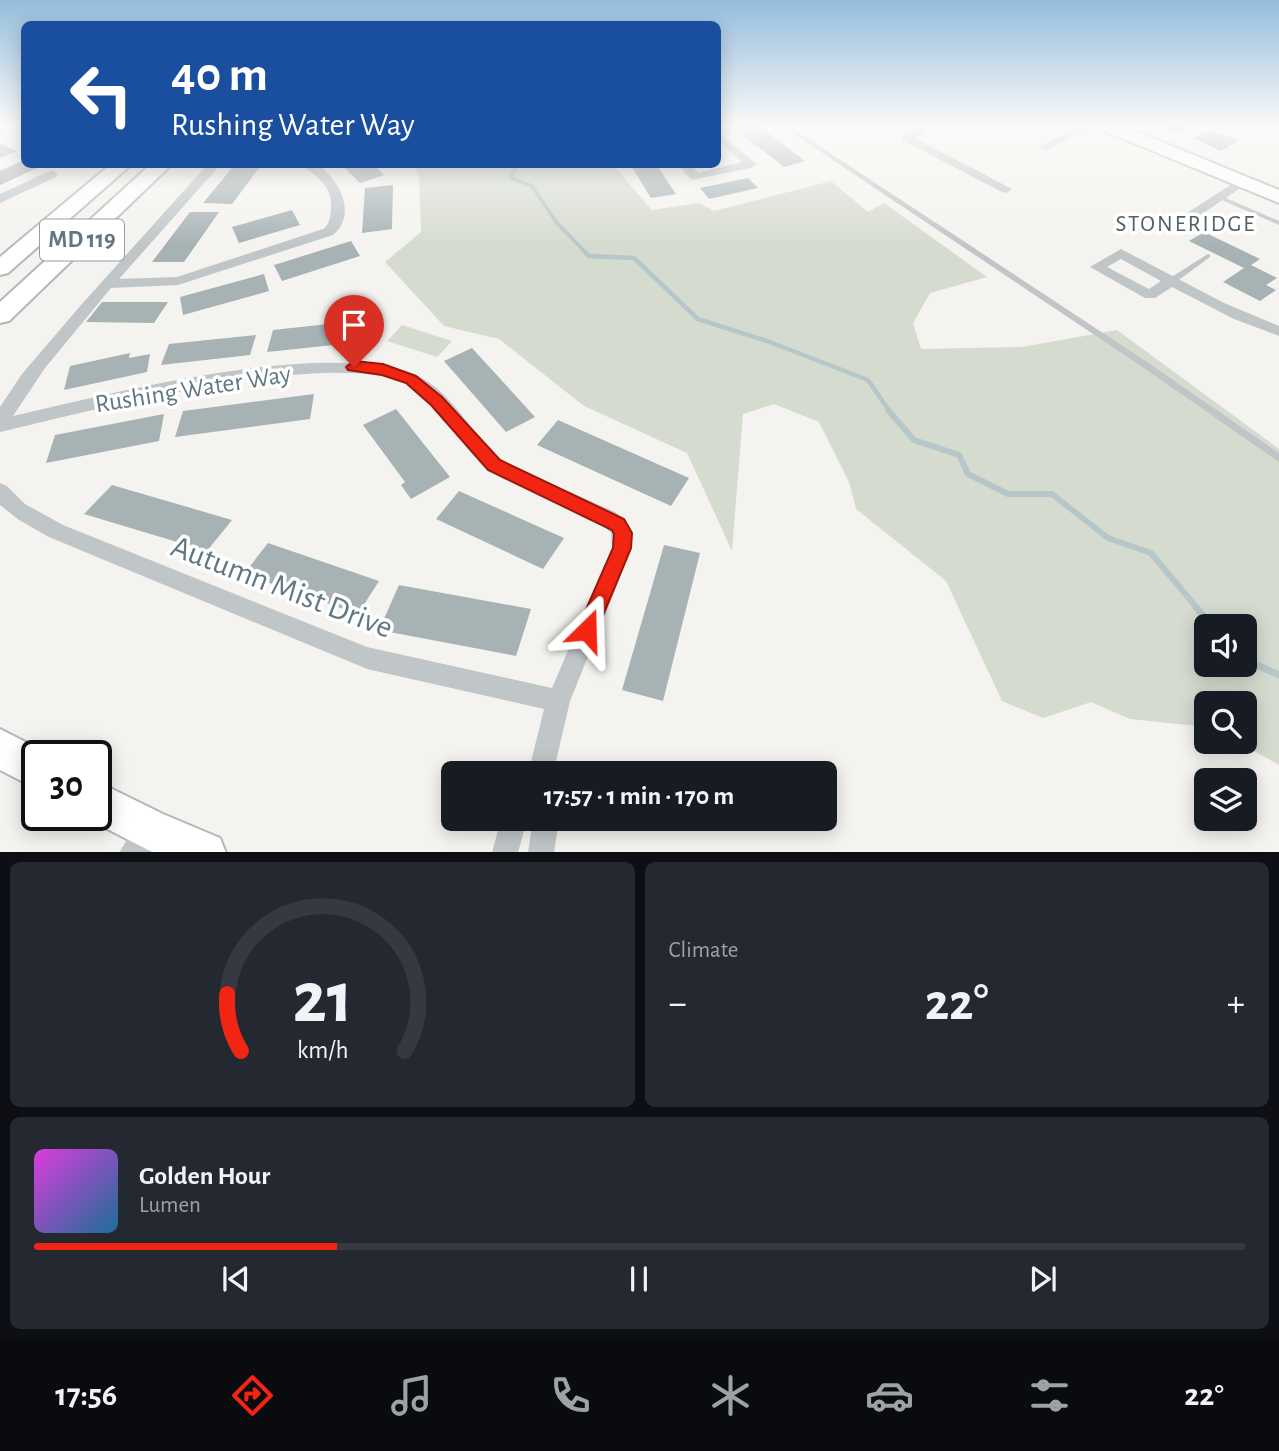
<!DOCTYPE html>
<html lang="en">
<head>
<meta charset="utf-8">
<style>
	:root { --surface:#171b24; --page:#242831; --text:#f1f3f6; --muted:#9ea1a6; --line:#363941; --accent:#f12512 }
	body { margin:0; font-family:"Alegreya Sans",sans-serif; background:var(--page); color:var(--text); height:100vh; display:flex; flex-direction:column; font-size:26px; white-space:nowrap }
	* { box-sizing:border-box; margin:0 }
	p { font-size:23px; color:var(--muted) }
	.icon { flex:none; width:38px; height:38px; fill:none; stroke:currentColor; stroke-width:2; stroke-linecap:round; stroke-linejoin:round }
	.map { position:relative; height:852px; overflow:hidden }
	.panel { display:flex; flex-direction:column; gap:10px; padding:10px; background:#0d0f14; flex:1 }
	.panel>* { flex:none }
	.banner { position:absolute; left:21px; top:21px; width:700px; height:147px; border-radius:10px; box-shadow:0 4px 18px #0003; background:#1a4fa0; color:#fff; overflow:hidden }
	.fabs { position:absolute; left:1194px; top:614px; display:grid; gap:14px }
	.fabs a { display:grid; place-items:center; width:63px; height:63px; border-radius:10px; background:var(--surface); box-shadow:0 4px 18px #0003; font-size:35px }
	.speed { position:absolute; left:21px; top:740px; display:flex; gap:14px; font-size:35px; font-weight:700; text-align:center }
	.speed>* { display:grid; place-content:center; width:91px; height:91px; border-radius:50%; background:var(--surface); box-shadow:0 4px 18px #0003; line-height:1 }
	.speed .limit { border:4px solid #111; border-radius:10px; background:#fff; color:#111 }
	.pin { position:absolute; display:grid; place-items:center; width:60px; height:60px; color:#fff; margin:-72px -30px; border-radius:50% 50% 50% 0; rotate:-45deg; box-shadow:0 0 7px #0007 }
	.pin .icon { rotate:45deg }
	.me { position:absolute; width:77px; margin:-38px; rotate:22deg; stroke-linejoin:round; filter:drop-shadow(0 0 5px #0008) }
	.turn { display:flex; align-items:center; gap:24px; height:147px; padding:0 35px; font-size:32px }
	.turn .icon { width:91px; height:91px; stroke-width:2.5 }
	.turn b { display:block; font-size:49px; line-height:60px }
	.big { font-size:52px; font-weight:700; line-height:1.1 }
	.panel .card { flex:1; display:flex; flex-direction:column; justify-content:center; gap:10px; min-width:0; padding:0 24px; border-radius:10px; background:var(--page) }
	.panel .dial { align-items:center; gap:0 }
	.dial svg { height:182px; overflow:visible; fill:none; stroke:var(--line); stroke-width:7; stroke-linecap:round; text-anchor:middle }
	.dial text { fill:var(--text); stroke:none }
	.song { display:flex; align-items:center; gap:21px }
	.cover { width:84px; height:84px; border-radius:10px; background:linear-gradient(135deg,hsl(300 70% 55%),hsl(200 70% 35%)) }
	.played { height:7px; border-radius:4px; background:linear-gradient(90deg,var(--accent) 25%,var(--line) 25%) }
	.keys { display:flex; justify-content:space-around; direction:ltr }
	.heat { display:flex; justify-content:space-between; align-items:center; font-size:38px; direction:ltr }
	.panel .tiles { flex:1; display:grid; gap:10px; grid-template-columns:1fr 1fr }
	.card:last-child { grid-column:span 2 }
	.trip { position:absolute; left:441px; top:761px; width:396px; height:70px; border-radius:10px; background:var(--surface); box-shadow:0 4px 18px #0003; font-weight:700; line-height:70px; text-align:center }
	.tab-bar { display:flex; height:112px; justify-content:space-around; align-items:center; background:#090b0e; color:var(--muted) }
	.tab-bar .icon { width:49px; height:49px }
	.tab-bar .active { color:var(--accent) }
	.tab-bar b { font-size:32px; color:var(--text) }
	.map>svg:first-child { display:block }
</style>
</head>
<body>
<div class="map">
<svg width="1279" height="853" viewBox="0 0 1279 853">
	<rect width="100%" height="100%" fill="#f4f3ef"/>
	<g fill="#d6dbd0" fill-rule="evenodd">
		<path d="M415,165H613L652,210L699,203L714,211L831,181L868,212L884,203L987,277L930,293L913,323L921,349L1022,347L1117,330L1279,449V765L1238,742H1244V704H1206V727L1130,719L1091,702L1043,718L1002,701L946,581L856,509L849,482L819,422L774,404L743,414L732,551L687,453L584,406L499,339L444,326L385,262L421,232L419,177ZM1206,626H1244V665H1206Z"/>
		<path d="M402,325L452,341L437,357L387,341Z"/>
	</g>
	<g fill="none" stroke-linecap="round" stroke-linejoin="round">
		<path stroke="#b6c7c9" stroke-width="3.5" d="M517,164L511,178L532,186L557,223L587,254"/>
		<path stroke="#b6c7c9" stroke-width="4.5" d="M585,252L589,256L634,258L698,319L767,341L868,380L890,412"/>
		<path stroke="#b6c7c9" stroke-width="6" d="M888,410L914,440L959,455L968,474L1008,494H1052L1108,538L1151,553L1198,609"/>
		<g stroke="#b6c7c9" stroke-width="7">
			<path d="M1196,607L1212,626"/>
			<path d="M1244,659L1279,675"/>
		</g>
	</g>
	<g fill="#a7b2b5">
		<path d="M742,126H759L805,161L784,167L734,128Z"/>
		<path d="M1160,126H1191L1176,133Z"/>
		<path d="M1208,130L1222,134L1239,140L1221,151L1193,138Z"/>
		<path d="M0,144H1L17,151L0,158Z"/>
		<path d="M24,160V164H46L0,185V171Z"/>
		<path d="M341,164H373L384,175L360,183Z"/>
		<path d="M630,164H656L676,194L651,198Z"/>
		<path d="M232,168H259L232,204L203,203Z"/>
		<path d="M748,178L758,188L709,199L700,188Z"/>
		<path d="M393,185L392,229L362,233L365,188Z"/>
		<path d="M292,210L300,225L239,243L232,227Z"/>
		<path d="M190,212H219L184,262H152Z"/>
		<path d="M1204,232L1260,259L1251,265L1277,278L1266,285L1276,290L1260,301L1223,282L1244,268L1189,241Z"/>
		<path d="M351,241L360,256L282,281L274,265Z"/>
		<path d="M264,274L269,291L183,315L180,297Z"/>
		<path d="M102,302H168L154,323L86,322Z"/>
		<path d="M356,321L353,343L267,352L273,330Z"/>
		<path d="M256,335L250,355L161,365L169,344Z"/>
		<path d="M472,348L535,417L506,432L444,361Z"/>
		<path d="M130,353L129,358L150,354L147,372L64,390L70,366Z"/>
		<path d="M314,394L310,419L175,437L183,411Z"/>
		<path d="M396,409L450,477L411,499L401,485L405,482L363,425Z"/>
		<path d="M164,414L159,441L46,463L55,435Z"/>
		<path d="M558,420L689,478L671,506L537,445Z"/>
		<path d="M112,485L232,520L207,551L84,514Z"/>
		<path d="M459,491L564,538L543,569L436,519Z"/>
		<path d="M268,543L379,581L358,614L244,574Z"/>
		<path d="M664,545L700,553L663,701L622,690Z"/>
		<path d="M399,585L531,609L516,656L379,630Z"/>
	</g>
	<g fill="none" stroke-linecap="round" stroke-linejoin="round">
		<g stroke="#b2b9bc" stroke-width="4">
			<path id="secondary" d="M1100,126H1123L1279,190V203L1102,130Z"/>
		</g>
		<g stroke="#b1b7ba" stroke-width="4">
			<g id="primary">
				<path d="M111,164H132L8,273L0,275V257Z"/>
				<path d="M151,164H172L9,321L0,323V302Z"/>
				<path d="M0,729L51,755L37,756V789L0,770Z"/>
				<path d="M96,781L163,814L220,838L226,853H154L82,816H96Z"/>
			</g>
		</g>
		<g fill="#c0c5c8" fill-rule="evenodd">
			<path d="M782,126H789L1147,362L1279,453V462L1141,366Z"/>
			<path d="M1219,195L1279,221V225L1217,198L1216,197Z"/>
			<path d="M1208,254L1210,255V257L1176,282H1170V278Z"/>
		</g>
		<g fill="#c0c5c8" fill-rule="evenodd">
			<path d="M5,126H21L0,135V128Z"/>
			<path d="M909,126H922L928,131L915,138L1012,189L1006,193L1002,192L902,140V136L914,131Z"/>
			<path d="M1080,126H1094L1047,150L1037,148Z"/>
			<path d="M718,133L757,164L751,168L691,180L678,164H691L698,173L742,162L718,141Z"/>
			<path d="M208,164H221L119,279L177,277L323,229C330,224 330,217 331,209C333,185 317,178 301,164H317C339,179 358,214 333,235L178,285L111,288L45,368L13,416C110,394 327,337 417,376C452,391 471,434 499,458C509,466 521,470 532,475C560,487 587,500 615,512C628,522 632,532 632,548L570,701L553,774H528L544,709L367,669L49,537L19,520L0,505V483L7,486L25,504L63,525L367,647L552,688L612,548L611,533L601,524C574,511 547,498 520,485C508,480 496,476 487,468C458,444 441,402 407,384C333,347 85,412 0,432V407L22,374L81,305Z"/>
			<path d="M52,170L58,174L56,177L0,203V194Z"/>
			<path d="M1241,178L1245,179V185L1193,220H1183L1181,217Z"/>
			<path d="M1121,249L1224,303L1279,326V336L1234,319L1172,287L1155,298H1145L1090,267ZM1121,259L1161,281L1149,289L1107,267Z"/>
			<path d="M148,816L157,820L161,829L148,853H119L139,820Z"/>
			<path d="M501,819H527L518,853H492Z"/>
			<path d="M533,819H559L554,853H528Z"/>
		</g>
		<use href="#secondary" fill="#fff" fill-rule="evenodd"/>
		<use href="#primary" fill="#fff" fill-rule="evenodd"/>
	</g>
	<linearGradient id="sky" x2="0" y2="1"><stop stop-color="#94bcdc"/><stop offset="0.51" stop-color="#fafaf8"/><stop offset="1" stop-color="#fafaf8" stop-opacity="0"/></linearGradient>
	<rect width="1279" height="246" fill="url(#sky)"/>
	<path fill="#f12512" stroke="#9d180c" stroke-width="2" d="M354,361L383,364L416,376L442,397L500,460L624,519L632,533L631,548L594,637L587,640L580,637L577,630L613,548L614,534L612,530L488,470L431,405L406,383L382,375L348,370L346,367Z"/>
	<g text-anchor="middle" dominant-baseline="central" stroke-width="7" stroke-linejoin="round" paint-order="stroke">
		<g font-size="23" letter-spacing="2" fill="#4f6067" stroke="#fff">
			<text x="1186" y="224">STONERIDGE</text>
		</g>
		<rect fill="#fff" stroke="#90a0a8" stroke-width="2" x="40" y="219.5" width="84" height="41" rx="5"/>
		<g font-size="24" font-weight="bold" fill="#607883">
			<text x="82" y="240">MD 119</text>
		</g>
		<g font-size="26" fill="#607883" stroke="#fff">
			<text transform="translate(193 389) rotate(-9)">Rushing Water Way</text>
		</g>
		<g font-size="32" fill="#607883" stroke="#fff">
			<text transform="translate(282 587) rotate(21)">Autumn Mist Drive</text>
		</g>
	</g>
</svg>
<div class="fabs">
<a><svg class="icon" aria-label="sound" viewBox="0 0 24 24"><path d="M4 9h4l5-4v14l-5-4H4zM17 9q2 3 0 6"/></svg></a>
<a><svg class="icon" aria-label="search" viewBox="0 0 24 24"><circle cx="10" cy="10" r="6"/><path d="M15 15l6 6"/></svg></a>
<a><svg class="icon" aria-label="layers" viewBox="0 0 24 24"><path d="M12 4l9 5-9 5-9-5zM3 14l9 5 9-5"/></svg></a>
</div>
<div class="speed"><div class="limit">30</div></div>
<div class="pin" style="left:354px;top:367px;background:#d93025"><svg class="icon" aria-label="arrive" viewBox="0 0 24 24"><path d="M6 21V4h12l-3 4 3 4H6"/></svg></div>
<svg class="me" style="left:587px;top:630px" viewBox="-20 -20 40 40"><path d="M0-17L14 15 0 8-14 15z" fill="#f12512" stroke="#fff" stroke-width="4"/></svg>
<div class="trip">17:57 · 1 min · 170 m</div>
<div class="banner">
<div class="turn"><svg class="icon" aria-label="left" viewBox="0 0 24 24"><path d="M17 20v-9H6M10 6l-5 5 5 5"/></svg><div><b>40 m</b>Rushing Water Way</div></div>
</div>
</div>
<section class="panel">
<div class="tiles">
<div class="card dial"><svg viewBox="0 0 100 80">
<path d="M14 69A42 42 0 1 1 86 69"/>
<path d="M14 69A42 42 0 0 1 8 44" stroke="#f12512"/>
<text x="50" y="56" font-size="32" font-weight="700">21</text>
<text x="50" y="72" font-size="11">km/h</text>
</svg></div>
<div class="card"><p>Climate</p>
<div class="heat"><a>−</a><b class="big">22°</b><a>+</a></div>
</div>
<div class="card">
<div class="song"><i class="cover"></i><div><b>Golden Hour</b><p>Lumen</p></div></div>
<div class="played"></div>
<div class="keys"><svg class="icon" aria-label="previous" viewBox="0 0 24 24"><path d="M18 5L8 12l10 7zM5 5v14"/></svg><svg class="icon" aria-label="pause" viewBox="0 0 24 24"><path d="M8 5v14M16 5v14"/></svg><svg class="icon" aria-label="next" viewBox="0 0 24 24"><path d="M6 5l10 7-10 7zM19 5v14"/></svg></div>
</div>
</div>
</section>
<nav class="tab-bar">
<b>17:56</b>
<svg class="icon active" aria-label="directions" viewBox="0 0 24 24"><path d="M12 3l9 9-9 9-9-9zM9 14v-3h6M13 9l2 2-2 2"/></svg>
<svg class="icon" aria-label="music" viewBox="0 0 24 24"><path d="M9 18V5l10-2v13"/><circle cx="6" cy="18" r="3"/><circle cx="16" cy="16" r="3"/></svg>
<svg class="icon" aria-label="phone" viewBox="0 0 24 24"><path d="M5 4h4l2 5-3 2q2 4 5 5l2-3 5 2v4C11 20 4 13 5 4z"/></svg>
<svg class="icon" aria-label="climate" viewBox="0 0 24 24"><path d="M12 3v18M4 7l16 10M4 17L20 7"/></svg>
<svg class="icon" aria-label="car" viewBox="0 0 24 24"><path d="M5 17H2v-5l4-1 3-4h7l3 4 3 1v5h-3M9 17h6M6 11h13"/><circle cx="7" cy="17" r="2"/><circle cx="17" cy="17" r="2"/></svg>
<svg class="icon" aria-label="filters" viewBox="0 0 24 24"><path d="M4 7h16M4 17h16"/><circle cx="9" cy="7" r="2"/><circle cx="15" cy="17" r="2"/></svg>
<b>22°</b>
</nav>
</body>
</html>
